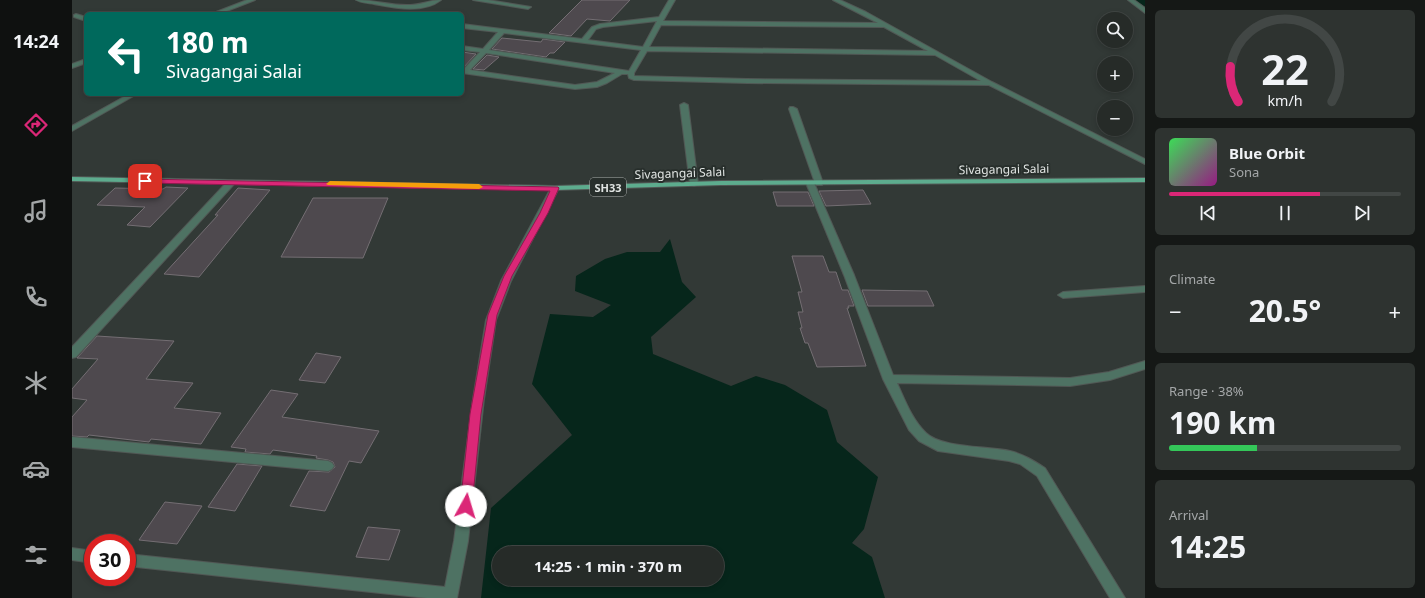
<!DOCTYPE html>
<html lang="en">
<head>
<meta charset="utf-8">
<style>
	:root { --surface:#262b28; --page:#2e3330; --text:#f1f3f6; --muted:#a4a7a8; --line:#424745; --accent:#db2777 }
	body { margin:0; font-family:"Noto Sans",sans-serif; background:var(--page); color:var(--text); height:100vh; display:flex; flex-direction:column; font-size:15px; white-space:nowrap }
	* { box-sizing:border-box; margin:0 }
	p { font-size:13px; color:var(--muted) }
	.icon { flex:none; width:22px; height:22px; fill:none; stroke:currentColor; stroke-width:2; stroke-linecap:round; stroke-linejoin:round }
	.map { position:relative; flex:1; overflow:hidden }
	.details { display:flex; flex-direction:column; gap:10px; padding:10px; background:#151816; width:280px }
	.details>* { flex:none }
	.banner { position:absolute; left:12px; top:12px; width:380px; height:84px; border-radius:6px; box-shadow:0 2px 6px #0003,0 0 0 1px var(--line); background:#00695c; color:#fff; overflow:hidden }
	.buttons { position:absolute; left:1025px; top:12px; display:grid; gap:8px }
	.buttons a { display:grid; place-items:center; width:36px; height:36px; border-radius:50%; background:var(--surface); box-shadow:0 2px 6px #0003,0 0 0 1px var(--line); font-size:20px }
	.speed { position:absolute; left:12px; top:534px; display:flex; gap:8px; font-size:20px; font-weight:700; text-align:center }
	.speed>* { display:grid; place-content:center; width:52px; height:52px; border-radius:50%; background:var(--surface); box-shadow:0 2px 6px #0003,0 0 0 1px var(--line); line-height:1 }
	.speed .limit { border:6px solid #d22; background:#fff; color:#111 }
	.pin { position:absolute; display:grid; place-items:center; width:34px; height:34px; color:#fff; margin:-17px; border-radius:8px; box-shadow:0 2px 6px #0006 }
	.me { position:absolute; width:44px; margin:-22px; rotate:6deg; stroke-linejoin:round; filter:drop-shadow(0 0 3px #0008) }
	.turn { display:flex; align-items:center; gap:14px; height:84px; padding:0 16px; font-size:18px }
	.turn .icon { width:52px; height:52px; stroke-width:2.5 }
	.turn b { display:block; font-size:28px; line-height:34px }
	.big { font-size:30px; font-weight:700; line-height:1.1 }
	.details .card { flex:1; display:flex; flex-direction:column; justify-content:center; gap:6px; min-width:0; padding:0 14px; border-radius:6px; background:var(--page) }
	.details .dial { align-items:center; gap:0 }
	.dial svg { height:104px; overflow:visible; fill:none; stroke:var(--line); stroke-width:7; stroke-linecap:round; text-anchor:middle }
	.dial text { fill:var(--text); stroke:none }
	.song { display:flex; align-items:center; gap:12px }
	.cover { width:48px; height:48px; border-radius:6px; background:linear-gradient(135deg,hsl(130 70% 55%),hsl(310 70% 35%)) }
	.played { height:4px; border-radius:2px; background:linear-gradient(90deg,var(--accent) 65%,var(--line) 65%) }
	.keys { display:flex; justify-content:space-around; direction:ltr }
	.heat { display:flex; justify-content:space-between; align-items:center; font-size:22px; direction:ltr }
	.charge { height:6px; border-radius:3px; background:linear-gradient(90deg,#34c759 38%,var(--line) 0) }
	.trip { position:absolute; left:420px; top:546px; width:232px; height:40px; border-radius:20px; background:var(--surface); box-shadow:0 2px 6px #0003,0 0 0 1px var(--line); font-weight:700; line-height:40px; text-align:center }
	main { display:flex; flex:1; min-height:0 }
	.tab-bar { display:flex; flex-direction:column; width:72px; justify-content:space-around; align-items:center; background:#0f1110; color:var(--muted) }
	.tab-bar .icon { width:28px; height:28px }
	.tab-bar .current { color:var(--accent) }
	.tab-bar b { font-size:18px; color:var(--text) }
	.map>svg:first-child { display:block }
</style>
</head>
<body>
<main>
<nav class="tab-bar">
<b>14:24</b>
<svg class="icon current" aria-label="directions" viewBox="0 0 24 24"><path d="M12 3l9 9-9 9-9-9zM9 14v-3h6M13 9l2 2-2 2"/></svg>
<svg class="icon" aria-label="music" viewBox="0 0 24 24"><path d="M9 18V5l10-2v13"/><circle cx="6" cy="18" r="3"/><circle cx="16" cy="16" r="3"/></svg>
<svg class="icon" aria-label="phone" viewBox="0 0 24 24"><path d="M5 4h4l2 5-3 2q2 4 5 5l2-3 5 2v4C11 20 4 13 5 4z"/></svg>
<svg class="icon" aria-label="climate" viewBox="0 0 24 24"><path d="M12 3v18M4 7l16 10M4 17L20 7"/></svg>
<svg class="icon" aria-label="car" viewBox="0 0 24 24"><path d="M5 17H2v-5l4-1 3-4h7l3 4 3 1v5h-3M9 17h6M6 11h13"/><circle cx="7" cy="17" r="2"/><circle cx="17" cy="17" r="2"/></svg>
<svg class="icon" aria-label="filters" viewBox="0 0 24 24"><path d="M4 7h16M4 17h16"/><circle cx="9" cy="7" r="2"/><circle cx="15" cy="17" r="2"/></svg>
</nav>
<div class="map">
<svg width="1073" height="598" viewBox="0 0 1073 598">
	<rect width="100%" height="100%" fill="#323936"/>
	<path fill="#06261b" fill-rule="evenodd" d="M598,239L610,282L624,297L579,337L581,354L659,386L684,376L713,385L755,410L765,442L806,477L792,529L780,543L800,557L813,598H409L419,508L500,435L460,384L478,314L521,317L539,305L503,291L504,276L533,259L555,252H588ZM427,553H645V579H427Z"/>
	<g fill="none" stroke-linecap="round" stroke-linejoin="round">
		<path fill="#06261b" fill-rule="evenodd" d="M1062,0H1073V7Z"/>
	</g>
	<g fill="#4e494e" stroke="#746e73">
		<path d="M510,0H558L538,21L515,19L499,36L477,33Z"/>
		<path d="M430,38L469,42L471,39L493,42L482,53H478L474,57L420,49Z"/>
		<path d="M390,52L404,54L391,68H390Z"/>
		<path d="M415,55L427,57L412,70L401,69Z"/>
		<path d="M94,187L116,188L78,227L55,225L73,207L25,205L43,188L91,189Z"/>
		<path d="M166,188L198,190L127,277L92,274L146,215H143Z"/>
		<path d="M791,190L799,204L754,206L747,191Z"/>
		<path d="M701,192H736L742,206H705Z"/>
		<path d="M241,198H316L291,258L209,257Z"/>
		<path d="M720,256H751L757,272H764L770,290H776L782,306H776L777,308H775L794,366L745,367L736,343H733L728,328H730L726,312H731L726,292H730Z"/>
		<path d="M790,290L855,291L862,306H796Z"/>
		<path d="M25,336L102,341L74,379L121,383L102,408L149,413L129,444L79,439L77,442L17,435L15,437L0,436V417L15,400L0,398V389L26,359L5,358Z"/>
		<path d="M244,353L269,357L253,383L227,380Z"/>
		<path d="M199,390L226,394L210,417L307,431L289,463L277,461L253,511L218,506L237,471L257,472L263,467L261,462L256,460L244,458L245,456L201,450L198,454L173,452L174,449L159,447Z"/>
		<path d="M165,464L190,466L163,511L136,507Z"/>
		<path d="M93,502L130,506L105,544L67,540Z"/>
		<path d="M296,527L328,530L317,560L284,557Z"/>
	</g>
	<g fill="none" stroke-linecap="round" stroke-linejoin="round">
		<g stroke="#515855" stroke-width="2">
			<g id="minor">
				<path d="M175,0H183L147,14H139Z"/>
				<path d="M284,0C302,0 320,6 338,5C349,5 358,0 369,0C351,14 323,8 302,4C296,3 289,3 284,0Z"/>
				<path d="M401,0H416L459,7L456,9Z"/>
				<path d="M597,0H603L591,21L806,23L761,0H768L794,12L920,82L1073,159V164L917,85L675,83L562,80L557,78L556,74H550L535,83L525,87L503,89L390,73V69H392L408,52L390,50V46L411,49L426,32L390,28V24L510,39L520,27L528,24L587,17ZM585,21L571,47L516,40L524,29L531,27ZM589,25L812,27L856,51L577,47ZM432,33L569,50L557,71L417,50ZM575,51L863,55L909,81L675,79L562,76V73ZM414,53L543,73L525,82L503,85L398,70Z"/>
				<path d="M1056,0H1062L1073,8V13Z"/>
				<path d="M4,14L14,17V21L2,17V15Z"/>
				<path d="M14,59V63L0,68V64Z"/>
				<path d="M57,94H65L0,131V126Z"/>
				<path d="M612,103L616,105L626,184L622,186L618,184L608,105Z"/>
				<path d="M718,107H721L725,109L751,183L750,185H744L743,183L717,109Z"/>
				<path d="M157,180H160L164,182L4,357L0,358V347Z"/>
				<path d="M735,181H741L742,183L782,275L821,375L998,378L1037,372L1073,361V369L1038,380L998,386L825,383C833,400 840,420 854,433C869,448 916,446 938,451C951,454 962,461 973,468L1053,598H1038L965,476L948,464L937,461L866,451L847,441L837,430L811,379L772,275L734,183Z"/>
				<path d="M480,186H483L487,188L439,281L424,320L412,399L396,541L385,598H355L55,566V554L373,587L382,541L401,399L414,320L429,281Z"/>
				<path d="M1073,286V292L991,298L986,295L991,292Z"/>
				<path d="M0,437L256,461L260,463L262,466L260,469L256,471L0,447Z"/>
				<path d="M0,548L21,551V563L0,560Z"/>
			</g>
		</g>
		<g stroke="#515855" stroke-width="2">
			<path id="major" d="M0,177L483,186L649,181L1073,178V182L649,185L483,190L0,181Z"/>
		</g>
		<use href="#minor" fill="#4e7263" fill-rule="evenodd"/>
		<use href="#major" fill="#5dac8e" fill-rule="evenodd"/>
	</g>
	<path fill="#db2777" stroke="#8e194d" d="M70,179L486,187L487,188L476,213L440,276L425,315L409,414L400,506L398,510L394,511L389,510L388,506L398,414L416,315L432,276L468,213L478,191L73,183L70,182Z"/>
	<path fill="#f59e0b" d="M258,181L407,184L411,187L407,189L256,185L254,184Z"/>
	<g text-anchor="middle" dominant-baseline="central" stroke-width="4" stroke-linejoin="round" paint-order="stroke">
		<rect fill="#282f2c" stroke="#a9aeab" stroke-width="1" x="518" y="178" width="36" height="18" rx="3"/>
		<g font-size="11" font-weight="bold" fill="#e0e4e2">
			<text x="536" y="187">SH33</text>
		</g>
		<g font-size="12" fill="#e0e4e2" stroke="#282f2c">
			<text transform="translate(932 169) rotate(-1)">Sivagangai Salai</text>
			<text transform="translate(608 173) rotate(-2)">Sivagangai Salai</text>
		</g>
	</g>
</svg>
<div class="buttons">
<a><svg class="icon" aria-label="search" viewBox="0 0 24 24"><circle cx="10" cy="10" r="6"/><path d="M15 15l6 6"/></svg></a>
<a>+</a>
<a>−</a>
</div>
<div class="speed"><div class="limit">30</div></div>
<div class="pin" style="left:73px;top:181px;background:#d93025"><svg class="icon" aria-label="arrive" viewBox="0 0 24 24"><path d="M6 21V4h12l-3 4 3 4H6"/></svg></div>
<svg class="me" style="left:394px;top:506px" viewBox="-20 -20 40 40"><circle r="19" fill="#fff"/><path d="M0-13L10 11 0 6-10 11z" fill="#db2777"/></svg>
<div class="trip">14:25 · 1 min · 370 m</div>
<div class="banner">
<div class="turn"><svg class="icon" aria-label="left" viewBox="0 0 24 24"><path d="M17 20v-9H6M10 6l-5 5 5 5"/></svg><div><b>180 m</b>Sivagangai Salai</div></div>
</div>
</div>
<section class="details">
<div class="card dial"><svg viewBox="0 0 100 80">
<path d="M14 69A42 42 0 1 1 86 69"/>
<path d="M14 69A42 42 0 0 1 8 42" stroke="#db2777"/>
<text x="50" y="56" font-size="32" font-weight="700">22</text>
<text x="50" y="72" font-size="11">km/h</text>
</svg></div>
<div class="card">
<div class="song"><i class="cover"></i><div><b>Blue Orbit</b><p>Sona</p></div></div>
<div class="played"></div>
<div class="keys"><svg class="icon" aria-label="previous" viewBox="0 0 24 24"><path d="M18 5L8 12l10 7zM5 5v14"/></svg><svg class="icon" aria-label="pause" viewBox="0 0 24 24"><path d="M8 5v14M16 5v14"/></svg><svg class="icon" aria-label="next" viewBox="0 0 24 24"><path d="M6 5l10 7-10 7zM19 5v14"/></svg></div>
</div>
<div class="card"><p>Climate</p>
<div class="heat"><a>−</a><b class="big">20.5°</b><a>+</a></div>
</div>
<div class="card"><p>Range · 38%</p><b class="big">190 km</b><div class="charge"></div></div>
<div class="card"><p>Arrival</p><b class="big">14:25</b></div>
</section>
</main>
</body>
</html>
